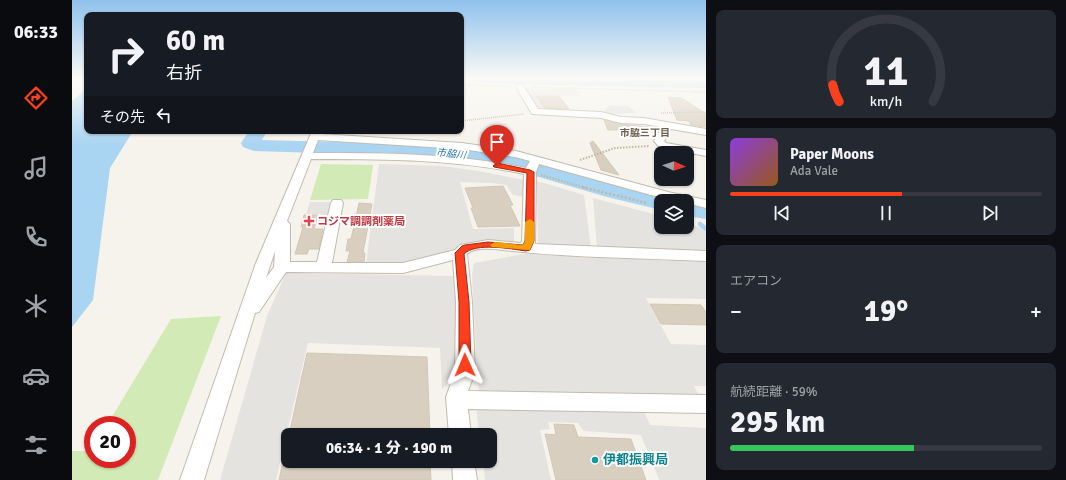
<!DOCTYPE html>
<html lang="ja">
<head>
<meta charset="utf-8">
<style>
	:root { --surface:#171b24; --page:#242831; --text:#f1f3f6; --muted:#9ea1a6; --line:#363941; --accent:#fc3f1d }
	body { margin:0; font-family:Signika,"Noto Sans JP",sans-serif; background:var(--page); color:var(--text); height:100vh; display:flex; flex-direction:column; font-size:15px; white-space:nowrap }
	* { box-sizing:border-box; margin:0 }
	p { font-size:13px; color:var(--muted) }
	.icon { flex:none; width:22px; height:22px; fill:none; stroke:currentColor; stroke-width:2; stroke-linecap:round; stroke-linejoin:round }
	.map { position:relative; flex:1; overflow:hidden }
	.sheet { display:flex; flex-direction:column; gap:10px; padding:10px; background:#0d0f14; width:360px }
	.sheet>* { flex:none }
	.hud { position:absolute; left:12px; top:12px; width:380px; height:122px; border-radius:8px; box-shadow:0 1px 3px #0004; background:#171b24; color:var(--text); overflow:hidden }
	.needle { width:26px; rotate:93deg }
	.controls { position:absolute; left:582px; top:146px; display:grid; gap:8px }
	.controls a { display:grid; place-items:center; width:40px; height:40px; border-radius:8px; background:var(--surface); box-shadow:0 1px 3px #0004; font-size:20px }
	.speed { position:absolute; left:12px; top:416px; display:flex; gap:8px; font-size:20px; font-weight:700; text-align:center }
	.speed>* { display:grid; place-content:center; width:52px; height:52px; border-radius:50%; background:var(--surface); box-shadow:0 1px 3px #0004; line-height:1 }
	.speed .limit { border:6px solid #d22; background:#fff; color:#111 }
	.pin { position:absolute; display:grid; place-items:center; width:34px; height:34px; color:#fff; margin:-41px -17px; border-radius:50% 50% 50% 0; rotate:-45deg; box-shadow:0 0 4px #0007 }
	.pin .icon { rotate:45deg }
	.me { position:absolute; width:44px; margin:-22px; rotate:359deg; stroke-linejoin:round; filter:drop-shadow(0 0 3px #0008) }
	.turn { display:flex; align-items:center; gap:14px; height:84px; padding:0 16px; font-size:18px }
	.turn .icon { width:52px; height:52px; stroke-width:2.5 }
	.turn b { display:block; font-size:28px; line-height:34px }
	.then { display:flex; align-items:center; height:38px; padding:0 16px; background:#0003; gap:8px; font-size:15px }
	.big { font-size:30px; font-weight:800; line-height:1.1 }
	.sheet .widget { flex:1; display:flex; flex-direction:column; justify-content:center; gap:6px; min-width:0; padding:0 14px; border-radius:8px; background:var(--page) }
	.sheet .dial { align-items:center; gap:0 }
	.dial svg { height:104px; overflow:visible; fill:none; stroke:var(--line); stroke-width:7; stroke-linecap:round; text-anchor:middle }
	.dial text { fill:var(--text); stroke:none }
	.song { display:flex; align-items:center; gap:12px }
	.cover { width:48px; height:48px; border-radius:6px; background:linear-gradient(135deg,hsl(270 70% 55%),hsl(30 70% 35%)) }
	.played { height:4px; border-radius:2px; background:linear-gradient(90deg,var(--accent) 55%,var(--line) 55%) }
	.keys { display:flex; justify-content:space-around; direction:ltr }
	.heat { display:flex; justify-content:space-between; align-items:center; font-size:22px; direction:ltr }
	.charge { height:6px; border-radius:3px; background:linear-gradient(90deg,#34c759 59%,var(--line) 0) }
	.trip { position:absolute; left:209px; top:428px; width:216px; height:40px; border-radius:8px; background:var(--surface); box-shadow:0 1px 3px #0004; font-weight:800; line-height:40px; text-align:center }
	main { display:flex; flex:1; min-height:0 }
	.dock { display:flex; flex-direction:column; width:72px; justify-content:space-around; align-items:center; background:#090b0e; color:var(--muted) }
	.dock .icon { width:28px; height:28px }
	.dock .on { color:var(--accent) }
	.dock b { font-size:18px; color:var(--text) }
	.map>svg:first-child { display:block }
</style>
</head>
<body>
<main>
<nav class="dock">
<b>06:33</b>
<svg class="icon on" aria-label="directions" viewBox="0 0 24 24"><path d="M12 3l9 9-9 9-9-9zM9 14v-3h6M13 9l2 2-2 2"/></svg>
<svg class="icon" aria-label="music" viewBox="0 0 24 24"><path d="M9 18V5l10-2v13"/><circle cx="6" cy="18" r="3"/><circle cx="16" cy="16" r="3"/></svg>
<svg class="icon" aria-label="phone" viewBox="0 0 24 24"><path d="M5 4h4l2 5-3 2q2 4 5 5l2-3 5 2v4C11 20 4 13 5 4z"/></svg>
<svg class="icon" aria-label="climate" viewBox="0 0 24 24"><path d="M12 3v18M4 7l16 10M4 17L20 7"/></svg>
<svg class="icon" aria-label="car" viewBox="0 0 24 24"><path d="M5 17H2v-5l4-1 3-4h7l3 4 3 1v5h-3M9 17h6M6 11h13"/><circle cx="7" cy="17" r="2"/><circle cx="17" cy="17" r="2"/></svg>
<svg class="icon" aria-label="filters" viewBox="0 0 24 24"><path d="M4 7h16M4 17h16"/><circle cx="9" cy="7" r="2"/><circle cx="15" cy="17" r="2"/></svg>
</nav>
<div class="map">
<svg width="634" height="480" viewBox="0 0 634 480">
	<rect width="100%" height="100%" fill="#f6f3ec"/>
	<g fill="#d2eab5">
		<path d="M249,164L301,165L296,199L238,200Z"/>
		<path d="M149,316L86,480H0V451H20L21,449V459H55V425H35L99,319Z"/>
	</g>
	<g fill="#e5e3e0">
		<path d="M452,88L504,89L509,96L463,95L472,111H466Z"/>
		<path d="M538,105L557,106L564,113L535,114L531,112Z"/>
		<path d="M307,164L371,166L406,171L453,180V197L441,195L434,185L420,183L388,182L401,229L442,228V242L407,241L336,264H294Z"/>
		<path d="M465,181L512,195L519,248L468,246L466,243Z"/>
		<path d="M521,198L589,216V227H615V224L627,227L634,232V253L525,248Z"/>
		<path d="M238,202H261L255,227H245L249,214H234Z"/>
		<path d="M463,252L634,259V299L574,298L599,344L634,345V386H622L630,401L408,397L405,372L400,276L402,263Z"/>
		<path d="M214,273L384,276L386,374L370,389L368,348L236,343L204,480H148L195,316Z"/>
		<path d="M404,405L573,413L578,425L634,428V480H587L569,435L512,431L506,423L476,422L478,429L468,430L479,480H413L411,461H418V435H407Z"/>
	</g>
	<path fill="#a9d4f2" d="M15,88V131H61L38,168L21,300L0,327V101Z"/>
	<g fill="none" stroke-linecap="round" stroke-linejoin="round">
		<path stroke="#a9d4f2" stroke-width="4.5" d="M628,224L634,229"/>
		<g fill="#a9d4f2" fill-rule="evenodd">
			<path d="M398,78H538L634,80V88L432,84L400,81Z"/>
			<path d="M177,131H195L190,140L344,144L402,150L446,158L549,187L597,198L599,201H589V210L535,197L443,170L402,162L344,156L182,151L171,147L169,143Z"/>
			<path d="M615,202L634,205V219L615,216Z"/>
		</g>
	</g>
	<g fill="#d8cfc1" stroke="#d3c7b4">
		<path d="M464,96H487L497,109L472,108Z"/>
		<path d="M596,97L610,98L634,114V127L619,125L617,121L605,120Z"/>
		<path d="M532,120L549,124L586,128V130H536Z"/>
		<path d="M521,141L547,175L529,170L518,143Z"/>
		<path d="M431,186L441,205H438L448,226L406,227L399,208H401L393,188Z"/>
		<path d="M287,203L300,204L291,253H293L292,262H275L278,251H274L276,239H279Z"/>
		<path d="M232,215H246L242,229H251L247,249H237L235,254H223L231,227H229Z"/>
		<path d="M578,304L629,305L634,312V325L589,324Z"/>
		<path d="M235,353L355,357L358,435H217Z"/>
		<path d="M482,424L502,425L506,437L559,439L574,480H484L473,434L484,435Z"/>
		<path d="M211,461H358L359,480H207Z"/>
	</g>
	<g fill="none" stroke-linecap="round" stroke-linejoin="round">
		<g stroke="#c2bbae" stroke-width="2">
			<g id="minor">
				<path d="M570,78H634V81L574,80Z"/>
				<path d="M445,85H451L466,109L529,112L549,117L572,118L634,129V135L599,129L592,141L594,143L634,150V156L587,147L582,141L590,127L572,124L549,123L529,118L460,114L444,87Z"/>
				<path d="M240,131H250L249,134L390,143L444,151L596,192L634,200V208L615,203V201H604L590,198L467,164L464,172L463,244L634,251V261C569,258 504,258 440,251C428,250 404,245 395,254L400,302L403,372L396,391L634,395V413L396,409L399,435H377L374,397L383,372L384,302L381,260L331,273L214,272L187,312L183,313L132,480H108L184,263ZM246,140L390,149L443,157L458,161L454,168C384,153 313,153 241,153ZM239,159C311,159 382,159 452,174L450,241L449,243L416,240L388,245L383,250L331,263H260L271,203L269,200H261L259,203L245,262H218V224L215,221ZM203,251L202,267L194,278Z"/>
				<path d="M380,461H402L405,480H381Z"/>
			</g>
		</g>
		<g stroke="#c4b79f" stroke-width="1.5" stroke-dasharray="1 1" stroke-linecap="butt">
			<path d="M389,85L438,86"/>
			<path d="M459,87L634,92"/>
			<path d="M589,113L634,112"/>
			<path d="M389,121L452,114"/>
		</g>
		<g stroke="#c4b79f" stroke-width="2" stroke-dasharray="1.5 1.5" stroke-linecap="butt">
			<path d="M508,160L543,148L578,146"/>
			<path d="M469,175L514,188"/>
		</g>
		<path stroke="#c4b79f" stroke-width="2.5" stroke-dasharray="2 2" stroke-linecap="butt" d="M510,187L575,203"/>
		<use href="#minor" fill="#fff" fill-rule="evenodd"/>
	</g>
	<linearGradient id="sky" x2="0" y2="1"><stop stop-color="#8fc1ec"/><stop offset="0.54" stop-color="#fbfaf6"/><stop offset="1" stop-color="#fbfaf6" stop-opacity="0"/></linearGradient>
	<rect width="634" height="145" fill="url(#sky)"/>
	<path fill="#fc3f1d" stroke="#a42913" d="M425,163L458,170L462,172V241L458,250L454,251C439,249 404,242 392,254L397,302L399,365L397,368L393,370L389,368L387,365V302L383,253L390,246L393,245L416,242L451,245L453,241L455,173L422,167L421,166Z"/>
	<path fill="#f59e0b" d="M458,219L462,222V241L458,250L420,247L418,245L423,242L451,245L453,241V222Z"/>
	<path fill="#e0444e" stroke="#fff" stroke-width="1.5" d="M235 215h4v4h4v4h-4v4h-4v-4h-4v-4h4z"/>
	<circle fill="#0f9aa8" stroke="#fff" stroke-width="1.5" cx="523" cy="460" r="4"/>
	<g text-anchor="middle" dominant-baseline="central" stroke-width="4" stroke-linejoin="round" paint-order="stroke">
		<g font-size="10" font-weight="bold" fill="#6e6250" stroke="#fff">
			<text x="573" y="133">市脇三丁目</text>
		</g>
		<g font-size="10" font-style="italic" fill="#2e7ab2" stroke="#fff">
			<text transform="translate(379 154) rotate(7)">市脇川</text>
		</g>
		<g font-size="11" font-weight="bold" fill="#be3a42" stroke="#fff" text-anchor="start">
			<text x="245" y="221">コジマ調調剤薬局</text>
		</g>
		<g font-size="13" font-weight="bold" fill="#0d838f" stroke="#fff" text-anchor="start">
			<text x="531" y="460">伊都振興局</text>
		</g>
	</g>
</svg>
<div class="controls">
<a><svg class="needle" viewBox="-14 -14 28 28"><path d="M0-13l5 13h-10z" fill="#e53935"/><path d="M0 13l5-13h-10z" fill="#9ea1a6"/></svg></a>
<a><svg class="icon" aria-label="layers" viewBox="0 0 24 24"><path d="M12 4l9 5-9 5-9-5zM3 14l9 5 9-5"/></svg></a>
</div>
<div class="speed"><div class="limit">20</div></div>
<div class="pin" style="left:425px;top:166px;background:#d93025"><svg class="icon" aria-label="arrive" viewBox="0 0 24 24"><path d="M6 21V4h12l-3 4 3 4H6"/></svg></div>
<svg class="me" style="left:393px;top:365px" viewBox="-20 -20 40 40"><path d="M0-17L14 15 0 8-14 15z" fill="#fc3f1d" stroke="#fff" stroke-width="4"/></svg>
<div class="trip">06:34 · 1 分 · 190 m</div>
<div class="hud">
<div class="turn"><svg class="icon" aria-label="right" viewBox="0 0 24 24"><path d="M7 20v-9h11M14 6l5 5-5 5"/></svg><div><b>60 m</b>右折</div></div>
<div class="then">その先<svg class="icon" aria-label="left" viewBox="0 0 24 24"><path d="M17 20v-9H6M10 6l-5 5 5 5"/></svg></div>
</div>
</div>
<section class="sheet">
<div class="widget dial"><svg viewBox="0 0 100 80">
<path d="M14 69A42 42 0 1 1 86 69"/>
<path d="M14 69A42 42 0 0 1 9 56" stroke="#fc3f1d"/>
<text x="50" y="56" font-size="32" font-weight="700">11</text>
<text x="50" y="72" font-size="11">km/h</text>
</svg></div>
<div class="widget">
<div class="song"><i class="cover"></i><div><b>Paper Moons</b><p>Ada Vale</p></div></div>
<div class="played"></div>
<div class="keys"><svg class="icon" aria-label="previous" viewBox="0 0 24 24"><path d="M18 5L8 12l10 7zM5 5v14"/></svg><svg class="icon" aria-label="pause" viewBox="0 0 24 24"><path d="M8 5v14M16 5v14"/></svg><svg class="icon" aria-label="next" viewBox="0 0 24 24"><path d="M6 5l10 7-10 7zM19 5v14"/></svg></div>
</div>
<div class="widget"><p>エアコン</p>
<div class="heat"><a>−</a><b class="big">19°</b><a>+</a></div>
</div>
<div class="widget"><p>航続距離 · 59%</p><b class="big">295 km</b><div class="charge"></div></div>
</section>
</main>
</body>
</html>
